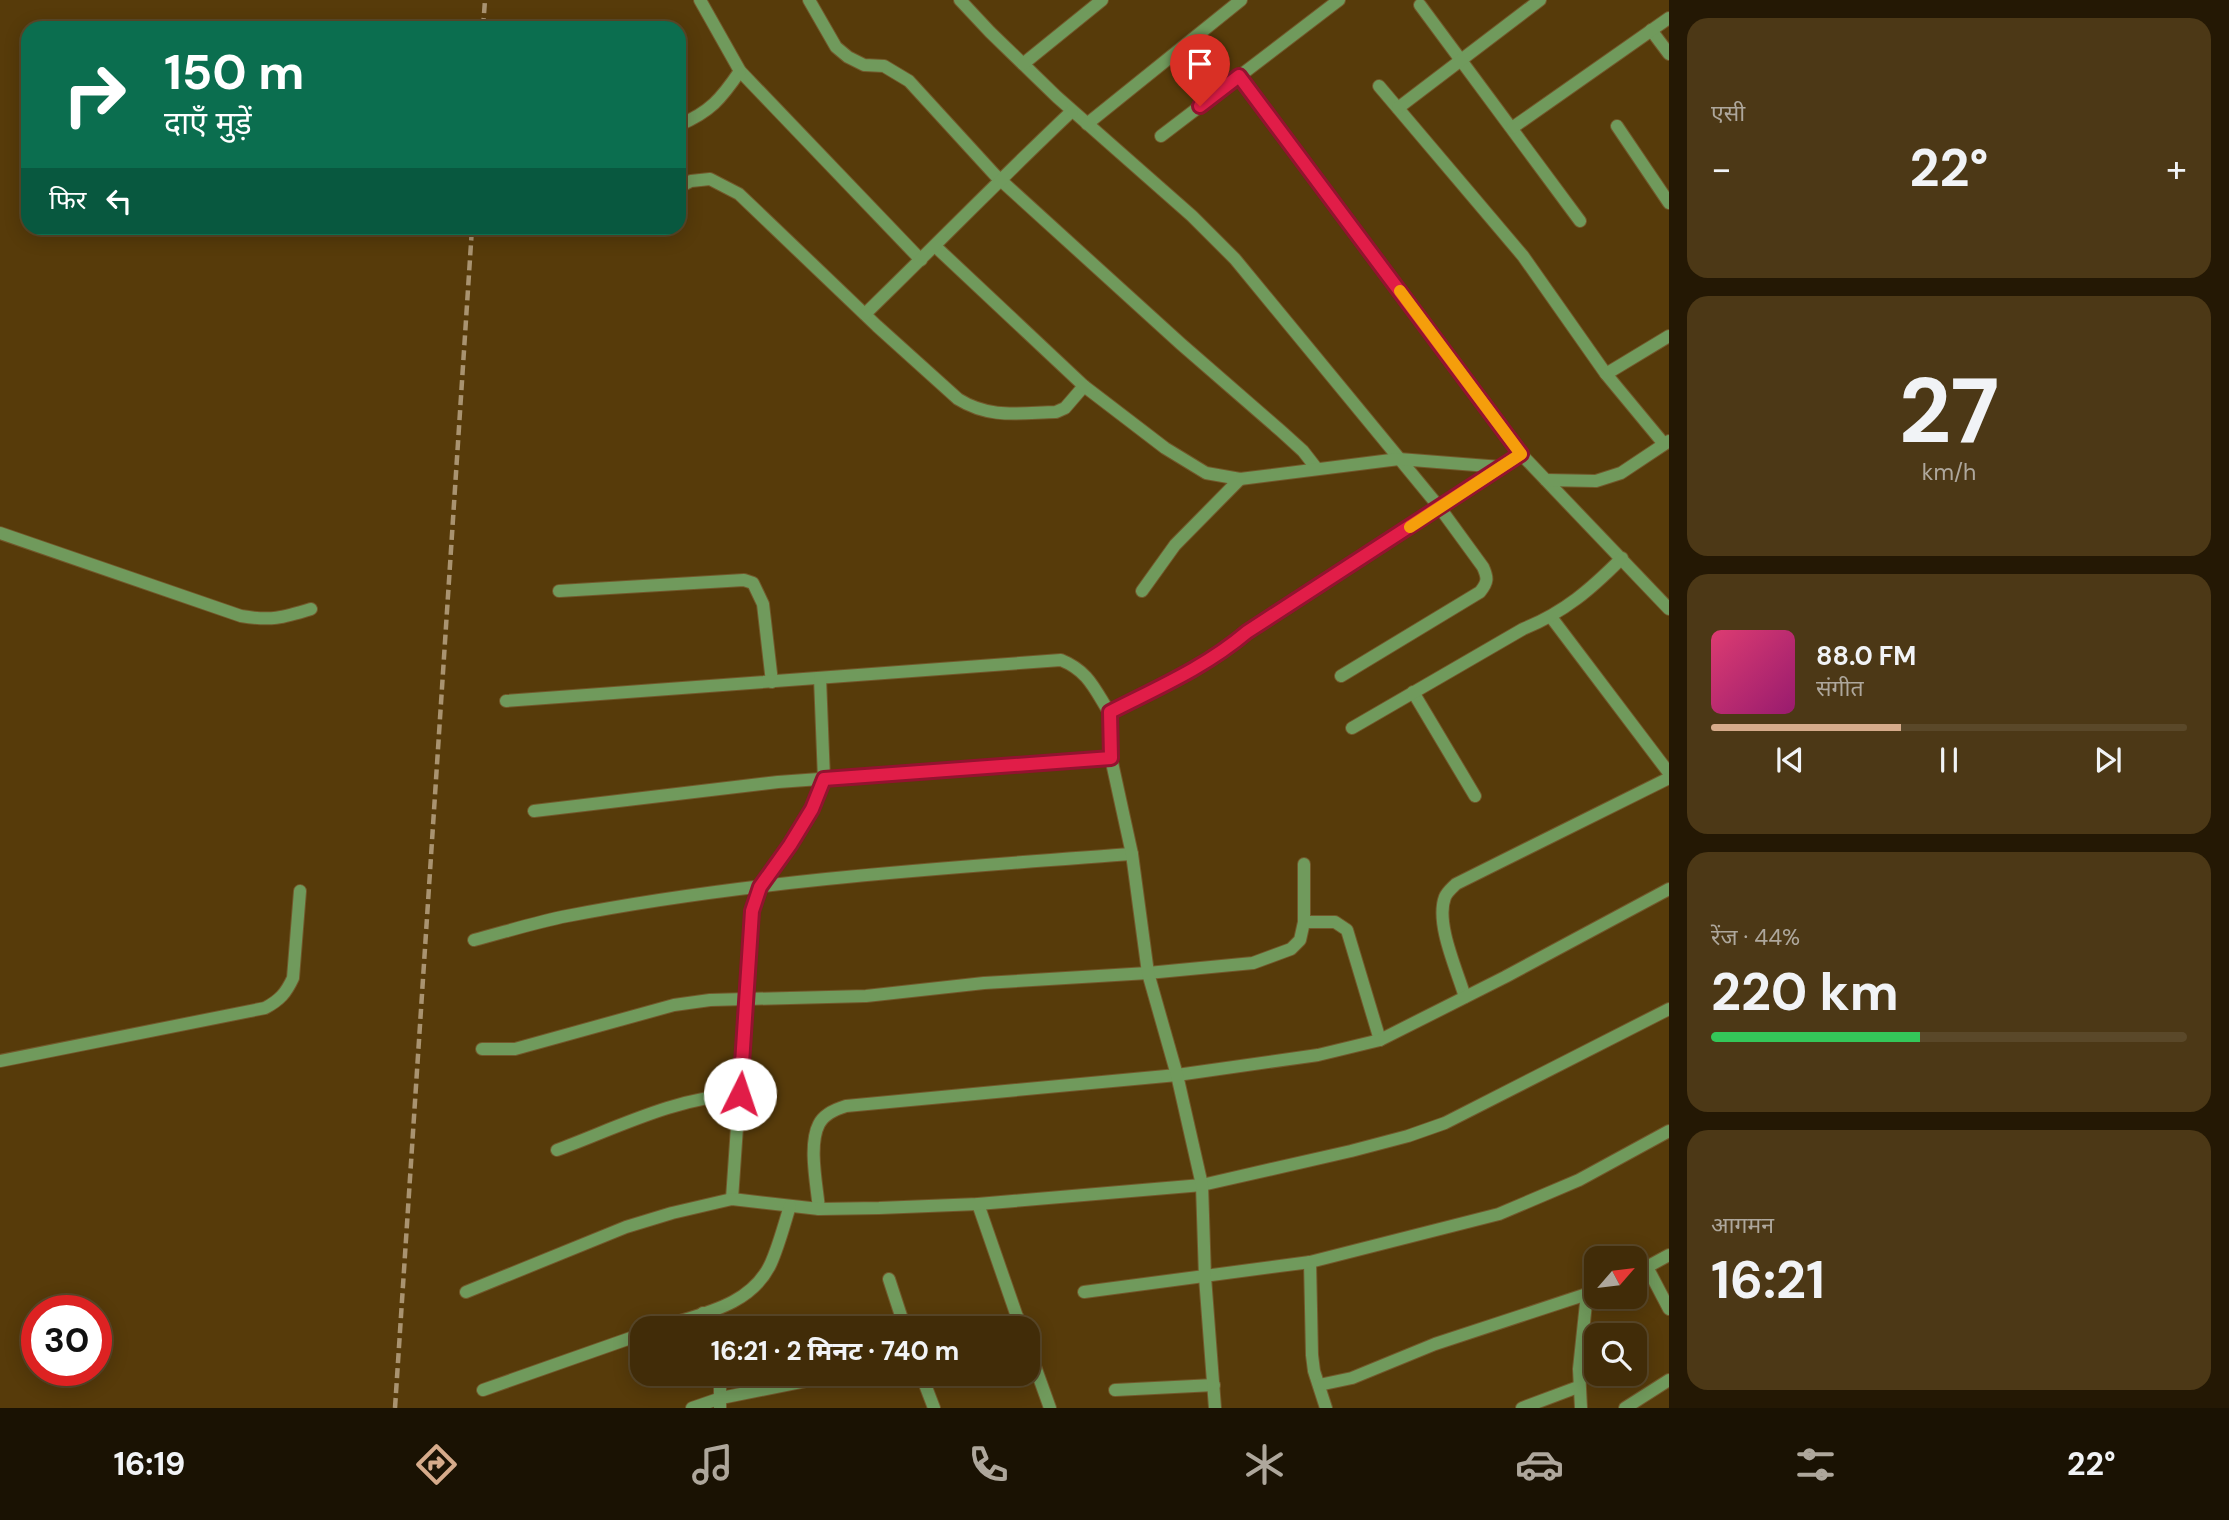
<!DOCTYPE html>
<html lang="hi">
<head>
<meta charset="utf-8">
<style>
	:root { --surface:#412c08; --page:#4c3816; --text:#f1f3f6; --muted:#aea79c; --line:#5a4829; --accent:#d6ab8b }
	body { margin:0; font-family:"DM Sans","Noto Sans Devanagari",sans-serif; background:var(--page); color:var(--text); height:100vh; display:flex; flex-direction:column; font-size:26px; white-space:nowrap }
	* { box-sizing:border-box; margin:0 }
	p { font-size:23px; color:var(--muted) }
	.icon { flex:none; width:38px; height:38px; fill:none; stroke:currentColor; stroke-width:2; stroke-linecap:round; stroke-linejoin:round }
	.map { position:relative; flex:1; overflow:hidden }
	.drawer { display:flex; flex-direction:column; gap:18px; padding:18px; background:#241804; width:560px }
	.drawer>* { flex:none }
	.hud { position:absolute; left:21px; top:21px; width:665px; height:214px; border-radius:21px; box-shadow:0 4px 18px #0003,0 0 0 2px var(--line); background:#0b6e4f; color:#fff; overflow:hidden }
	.needle { width:46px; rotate:62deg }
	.controls { position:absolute; left:1584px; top:1246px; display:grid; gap:14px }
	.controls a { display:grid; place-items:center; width:63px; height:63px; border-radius:14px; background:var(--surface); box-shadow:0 4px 18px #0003,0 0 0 2px var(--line); font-size:35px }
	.speed { position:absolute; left:21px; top:1295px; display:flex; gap:14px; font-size:35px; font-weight:700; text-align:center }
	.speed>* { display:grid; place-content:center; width:91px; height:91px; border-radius:50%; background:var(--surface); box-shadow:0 4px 18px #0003,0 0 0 2px var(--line); line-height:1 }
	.speed .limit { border:10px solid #d22; background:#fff; color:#111 }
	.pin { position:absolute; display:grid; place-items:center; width:60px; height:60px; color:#fff; margin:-72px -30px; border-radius:50% 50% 50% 0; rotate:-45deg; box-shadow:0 0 7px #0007 }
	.pin .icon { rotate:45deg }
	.me { position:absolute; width:77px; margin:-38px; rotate:4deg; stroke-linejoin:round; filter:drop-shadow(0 0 5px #0008) }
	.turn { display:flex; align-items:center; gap:24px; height:147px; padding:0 28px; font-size:32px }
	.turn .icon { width:91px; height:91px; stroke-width:2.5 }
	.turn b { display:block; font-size:49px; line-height:60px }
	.then { display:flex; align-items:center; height:66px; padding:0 28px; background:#0003; gap:14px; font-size:26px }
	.big { font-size:52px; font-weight:700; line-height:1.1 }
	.drawer .tile { flex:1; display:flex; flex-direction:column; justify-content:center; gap:10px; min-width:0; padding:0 24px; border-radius:21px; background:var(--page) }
	.drawer .dial { align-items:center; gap:0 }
	.dial b { font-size:91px; line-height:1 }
	.song { display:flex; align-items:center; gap:21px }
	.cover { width:84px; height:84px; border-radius:10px; background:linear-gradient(135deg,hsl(340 70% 55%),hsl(320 70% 35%)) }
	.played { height:7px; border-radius:4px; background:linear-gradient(90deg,var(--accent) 40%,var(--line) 40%) }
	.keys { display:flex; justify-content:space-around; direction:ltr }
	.heat { display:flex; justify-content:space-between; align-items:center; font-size:38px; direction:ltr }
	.charge { height:10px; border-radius:5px; background:linear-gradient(90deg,#34c759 44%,var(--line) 0) }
	.trip { position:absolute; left:630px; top:1316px; width:410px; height:70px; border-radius:21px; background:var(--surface); box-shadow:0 4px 18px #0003,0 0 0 2px var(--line); font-weight:700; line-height:70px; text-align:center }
	.tabs { display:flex; height:112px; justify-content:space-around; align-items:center; background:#1a1203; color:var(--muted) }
	.tabs .icon { width:49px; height:49px }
	.tabs .current { color:var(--accent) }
	.tabs b { font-size:32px; color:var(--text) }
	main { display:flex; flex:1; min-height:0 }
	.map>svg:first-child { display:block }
</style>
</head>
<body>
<main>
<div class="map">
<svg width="1669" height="1408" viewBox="0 0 1669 1408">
	<rect width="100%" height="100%" fill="#573b0a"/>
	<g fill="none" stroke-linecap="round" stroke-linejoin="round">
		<g stroke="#72582b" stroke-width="14">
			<g id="minor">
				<path d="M700,0L740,71L921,260"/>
				<path d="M809,0L836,47L848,57L864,65L884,66L909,81L995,175L1181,344L1281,431L1303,451L1317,469"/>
				<path d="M960,0L990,32L1057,97L1192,216L1235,259L1440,508L1483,567C1488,578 1488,582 1480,592L1341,676"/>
				<path d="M1420,5L1580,221"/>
				<path d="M1651,30L1669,54"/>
				<path d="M1023,64L1102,0"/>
				<path d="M1239,76L1521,454L1669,609"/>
				<path d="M1379,86L1523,256L1606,374L1664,444"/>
				<path d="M1398,108L1540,0"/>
				<path d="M1087,124L1241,0"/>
				<path d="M679,125C710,112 721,99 740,71"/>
				<path d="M1617,126L1669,203"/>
				<path d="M1512,128L1669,18"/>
				<path d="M1161,136L1339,0"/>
				<path d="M679,187L691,181L710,179L739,194L877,326L958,399C990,419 1019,413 1056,412L1065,408L1084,386"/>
				<path d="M936,247L1084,386L1165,448L1206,473L1240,479L1399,459L1501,467"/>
				<path d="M865,314C935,246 1002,177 1072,111"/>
				<path d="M1606,374L1669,336"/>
				<path d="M1546,480L1596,481L1621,473L1669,441"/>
				<path d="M0,533L241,616C271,621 282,618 311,609"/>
				<path d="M559,591L744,580L753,583L763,604L772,682"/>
				<path d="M1142,591L1175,545L1240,479"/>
				<path d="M1551,617L1669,773"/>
				<path d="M1413,692L1475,796"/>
				<path d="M506,701L1061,660C1088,671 1094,688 1109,712"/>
				<path d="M1352,728L1523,629C1565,612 1591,589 1622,558"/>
				<path d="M534,811L778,782L1111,758"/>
				<path d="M1304,922H1335L1347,930L1380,1040"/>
				<path d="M474,940C505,932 536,922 567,916C753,880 943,868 1132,854"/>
				<path d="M1465,997C1457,970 1435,923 1445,897C1447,892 1452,888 1456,884L1669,778"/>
				<path d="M482,1049H515L674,1005L710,1000L866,996L984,983L1148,973L1253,963L1291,949L1300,940L1304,922V864"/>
				<path d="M0,1061L265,1008C280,1000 286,993 293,978L300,891"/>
				<path d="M557,1150C616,1128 677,1097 740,1094"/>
				<path d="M732,1199L752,911L760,887L790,845L812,809L824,779L820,678"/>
				<path d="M978,1204L1021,1328"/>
				<path d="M819,1209C817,1186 808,1145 819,1124C824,1114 836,1109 846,1106L1177,1075L1318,1055L1380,1040L1505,977L1669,889"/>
				<path d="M1310,1262L1312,1355L1314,1371L1326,1408"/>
				<path d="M1647,1267L1669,1309"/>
				<path d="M1634,1274L1669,1255"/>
				<path d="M889,1279L905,1328"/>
				<path d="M466,1292L626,1227L672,1213L732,1199L819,1209L879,1208L978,1204L1202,1185L1351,1151L1408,1136L1445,1123L1669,1009"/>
				<path d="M1084,1292L1310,1262L1499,1214L1579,1180L1669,1131"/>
				<path d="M703,1313L708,1328"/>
				<path d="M658,1328C699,1314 751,1307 771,1263C779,1245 784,1225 790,1206"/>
				<path d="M991,1328L1018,1318"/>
				<path d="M1027,1344L1050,1408"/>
				<path d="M720,1374V1408"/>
				<path d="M921,1374L934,1408"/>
				<path d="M1319,1385L1352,1378L1435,1344L1596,1291"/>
				<path d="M483,1390L642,1334"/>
				<path d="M1115,1390L1214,1385"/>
				<path d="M692,1408L721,1398L841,1374"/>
				<path d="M1215,1408L1205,1277L1202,1185L1177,1075L1148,973L1132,854L1111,758L1109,712C1157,688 1206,667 1247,632L1521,454"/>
				<path d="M1522,1408L1578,1387"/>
				<path d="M1581,1408L1579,1369L1587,1294"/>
				<path d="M1625,1408L1669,1380"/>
			</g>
		</g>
		<use href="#minor" stroke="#709a5c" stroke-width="12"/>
		<g stroke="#a99370" stroke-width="4.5" stroke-dasharray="10 5" stroke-linecap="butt">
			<path d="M483,28L485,0"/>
			<path d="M395,1408L472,228"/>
		</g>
	</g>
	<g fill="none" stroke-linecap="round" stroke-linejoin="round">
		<g stroke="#92132f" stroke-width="18">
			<path id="route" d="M740,1094L752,911L760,887L790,845L812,809L824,779L1111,758L1110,712C1157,688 1206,667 1247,632L1521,454L1239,76L1200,106"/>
		</g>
		<use href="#route" stroke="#e11d48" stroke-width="12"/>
		<path stroke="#f59e0b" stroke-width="12" d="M1400,291L1521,454L1410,527"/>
	</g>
</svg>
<div class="controls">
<a><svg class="needle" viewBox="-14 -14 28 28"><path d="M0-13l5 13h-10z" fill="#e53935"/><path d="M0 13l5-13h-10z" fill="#aea79c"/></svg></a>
<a><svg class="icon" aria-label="search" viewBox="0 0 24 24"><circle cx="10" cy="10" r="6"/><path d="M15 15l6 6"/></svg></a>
</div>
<div class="speed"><div class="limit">30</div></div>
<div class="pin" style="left:1200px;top:106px;background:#d93025"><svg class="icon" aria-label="arrive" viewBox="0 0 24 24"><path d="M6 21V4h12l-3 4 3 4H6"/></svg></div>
<svg class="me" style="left:740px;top:1094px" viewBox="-20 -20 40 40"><circle r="19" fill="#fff"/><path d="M0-13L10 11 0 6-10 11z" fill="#e11d48"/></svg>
<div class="trip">16:21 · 2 मिनट · 740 m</div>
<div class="hud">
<div class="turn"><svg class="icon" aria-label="right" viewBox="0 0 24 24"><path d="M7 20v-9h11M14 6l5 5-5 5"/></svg><div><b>150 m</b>दाएँ मुड़ें</div></div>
<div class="then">फिर<svg class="icon" aria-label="left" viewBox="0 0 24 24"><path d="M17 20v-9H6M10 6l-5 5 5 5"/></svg></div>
</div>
</div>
<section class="drawer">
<div class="tile"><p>एसी</p>
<div class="heat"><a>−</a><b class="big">22°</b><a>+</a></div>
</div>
<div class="tile dial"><b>27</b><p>km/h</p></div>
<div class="tile">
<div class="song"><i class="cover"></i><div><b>88.0 FM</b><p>संगीत</p></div></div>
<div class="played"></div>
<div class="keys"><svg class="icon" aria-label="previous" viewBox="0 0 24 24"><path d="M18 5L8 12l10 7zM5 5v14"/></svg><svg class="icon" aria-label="pause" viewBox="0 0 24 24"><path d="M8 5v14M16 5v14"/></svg><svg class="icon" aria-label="next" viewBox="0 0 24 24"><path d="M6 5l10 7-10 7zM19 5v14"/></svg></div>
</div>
<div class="tile"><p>रेंज · 44%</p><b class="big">220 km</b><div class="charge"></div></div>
<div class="tile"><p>आगमन</p><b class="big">16:21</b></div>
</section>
</main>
<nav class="tabs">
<b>16:19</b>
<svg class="icon current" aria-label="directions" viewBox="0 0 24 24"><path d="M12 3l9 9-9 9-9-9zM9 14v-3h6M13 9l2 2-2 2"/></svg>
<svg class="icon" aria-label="music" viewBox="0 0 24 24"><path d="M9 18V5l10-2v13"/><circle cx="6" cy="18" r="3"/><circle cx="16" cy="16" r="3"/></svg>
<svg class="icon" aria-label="phone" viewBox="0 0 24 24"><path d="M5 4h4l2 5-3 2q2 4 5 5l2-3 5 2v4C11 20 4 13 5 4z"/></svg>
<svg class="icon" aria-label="climate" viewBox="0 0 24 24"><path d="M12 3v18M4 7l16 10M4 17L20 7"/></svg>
<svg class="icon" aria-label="car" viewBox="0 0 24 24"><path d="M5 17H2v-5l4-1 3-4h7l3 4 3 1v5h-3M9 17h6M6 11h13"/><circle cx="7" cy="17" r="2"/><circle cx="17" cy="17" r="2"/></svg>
<svg class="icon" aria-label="filters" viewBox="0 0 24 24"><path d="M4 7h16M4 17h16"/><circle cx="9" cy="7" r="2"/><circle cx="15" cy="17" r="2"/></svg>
<b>22°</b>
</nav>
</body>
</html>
